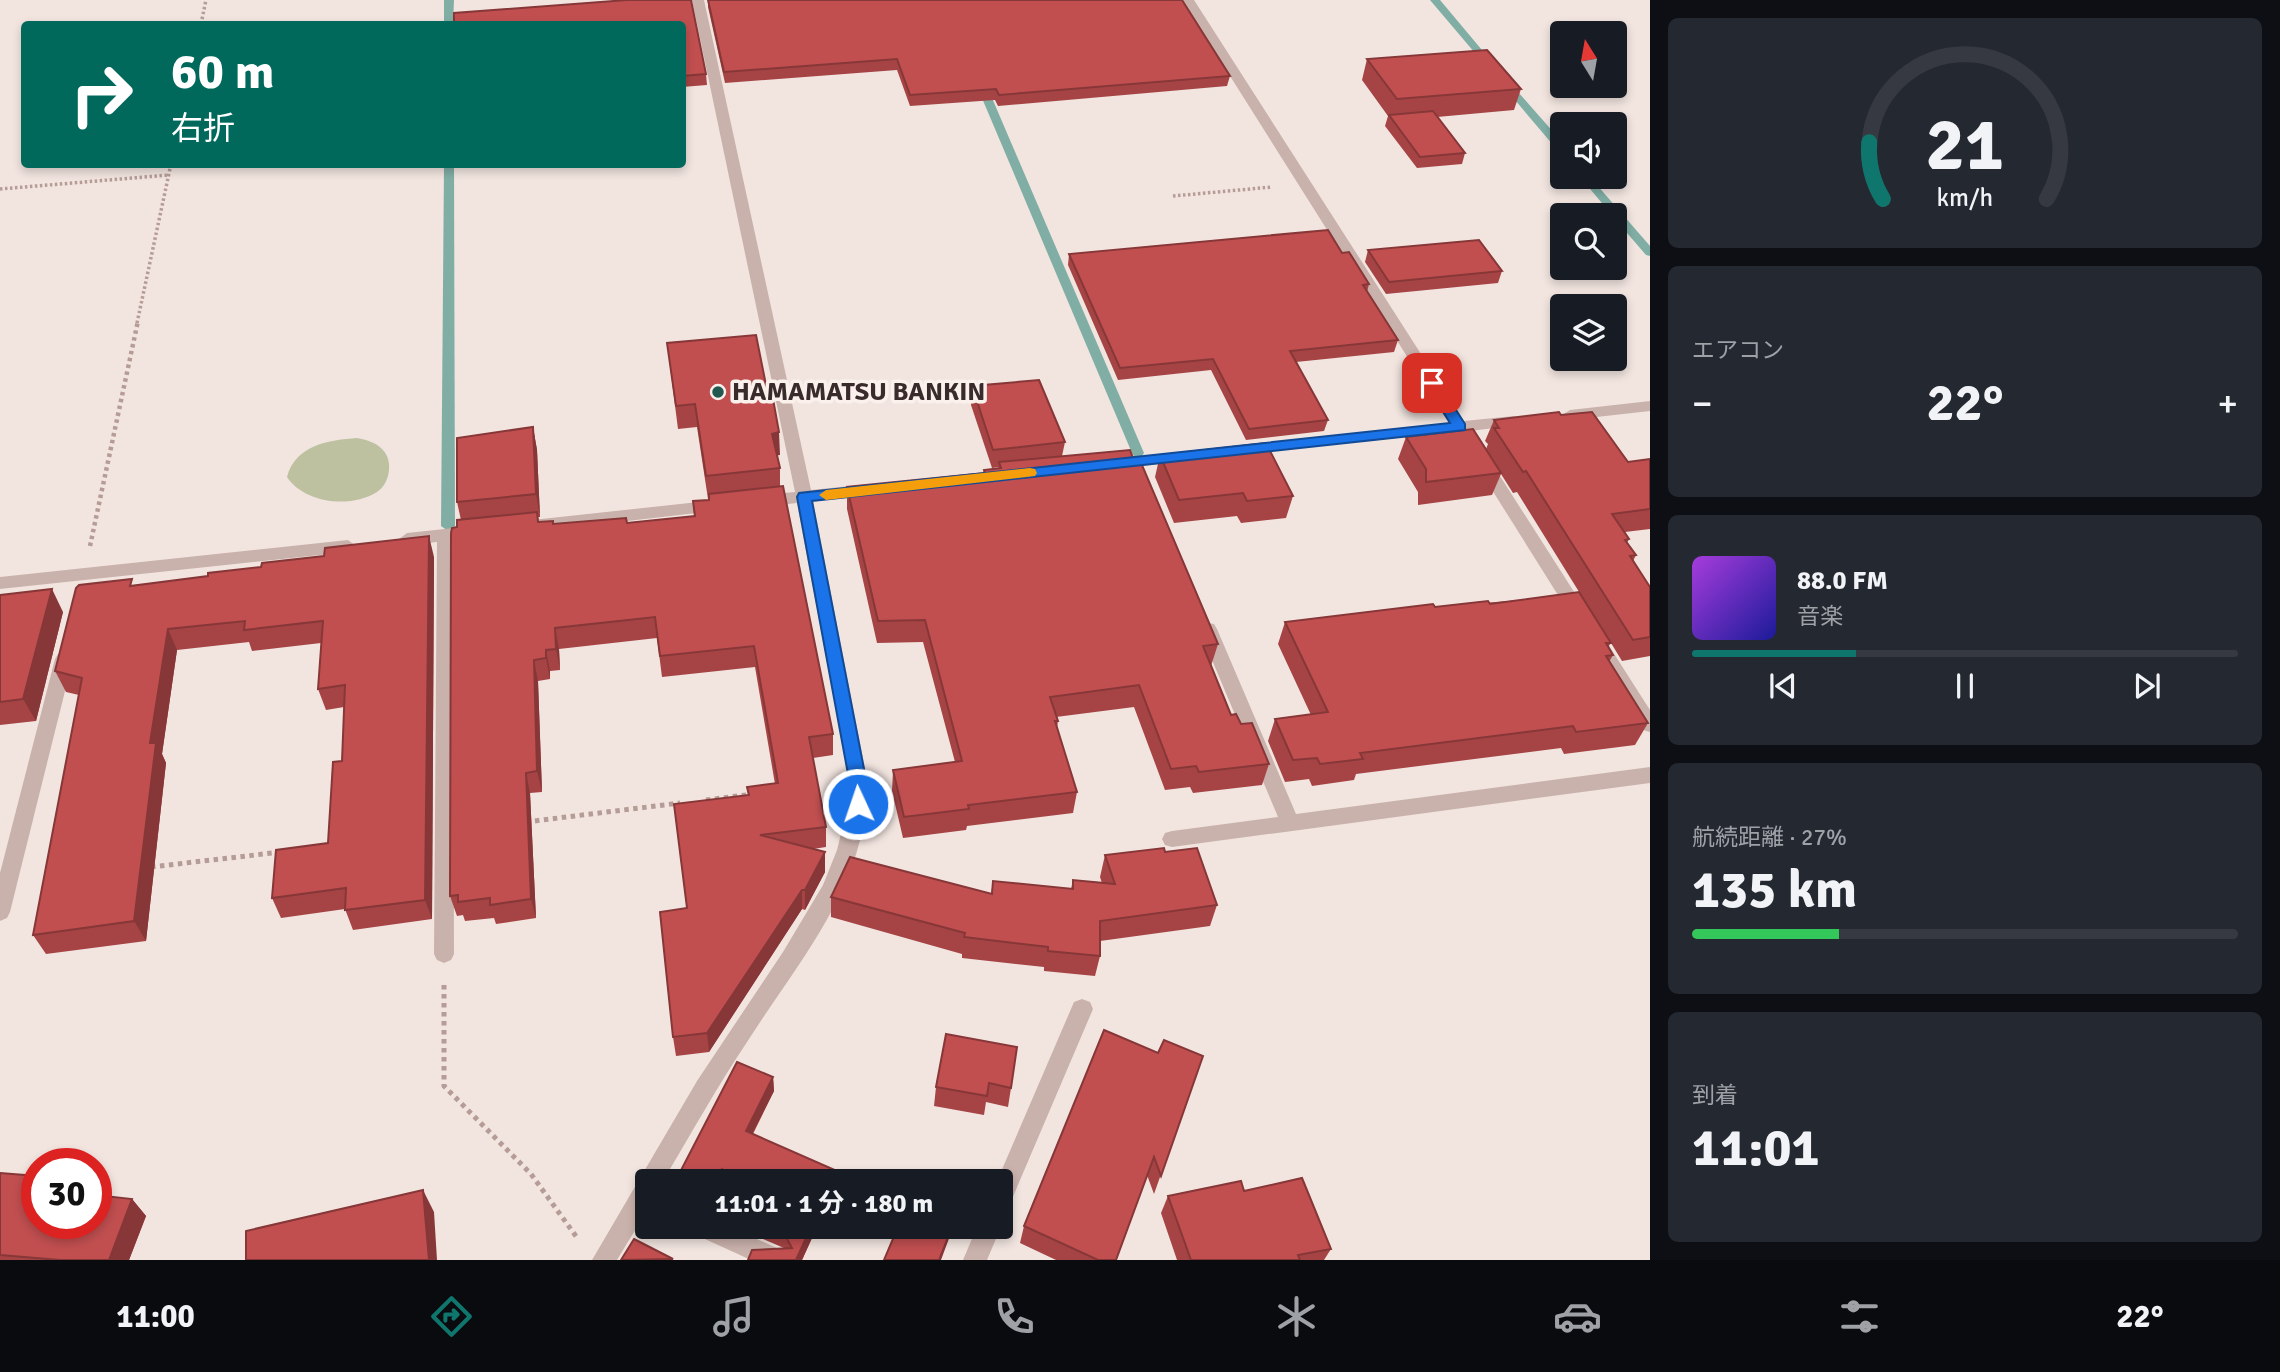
<!DOCTYPE html>
<html lang="ja">
<head>
<meta charset="utf-8">
<style>
	:root { --surface:#171b24; --page:#242831; --text:#f1f3f6; --muted:#9ea1a6; --line:#363941; --accent:#0f766e }
	body { margin:0; font-family:Signika,"Noto Sans JP",sans-serif; background:var(--page); color:var(--text); height:100vh; display:flex; flex-direction:column; font-size:26px; white-space:nowrap }
	* { box-sizing:border-box; margin:0 }
	p { font-size:23px; color:var(--muted) }
	.icon { flex:none; width:38px; height:38px; fill:none; stroke:currentColor; stroke-width:2; stroke-linecap:round; stroke-linejoin:round }
	.map { position:relative; flex:1; overflow:hidden }
	.drawer { display:flex; flex-direction:column; gap:18px; padding:18px; background:#0d0f14; width:630px }
	.drawer>* { flex:none }
	.guide { position:absolute; left:21px; top:21px; width:665px; height:147px; border-radius:7px; box-shadow:0 4px 10px #0003; background:#00695c; color:#fff; overflow:hidden }
	.needle { width:46px; rotate:349deg }
	.tools { position:absolute; left:1550px; top:21px; display:grid; gap:14px }
	.tools a { display:grid; place-items:center; width:77px; height:77px; border-radius:7px; background:var(--surface); box-shadow:0 4px 10px #0003; font-size:35px }
	.speed { position:absolute; left:21px; top:1148px; display:flex; gap:14px; font-size:35px; font-weight:700; text-align:center }
	.speed>* { display:grid; place-content:center; width:91px; height:91px; border-radius:50%; background:var(--surface); box-shadow:0 4px 10px #0003; line-height:1 }
	.speed .limit { border:10px solid #d22; background:#fff; color:#111 }
	.pin { position:absolute; display:grid; place-items:center; width:60px; height:60px; color:#fff; margin:-30px; border-radius:14px; box-shadow:0 4px 10px #0006 }
	.me { position:absolute; width:77px; margin:-38px; rotate:357deg; stroke-linejoin:round; filter:drop-shadow(0 0 5px #0008) }
	.turn { display:flex; align-items:center; gap:24px; height:147px; padding:0 35px; font-size:32px }
	.turn .icon { width:91px; height:91px; stroke-width:2.5 }
	.turn b { display:block; font-size:49px; line-height:60px }
	.big { font-size:52px; font-weight:700; line-height:1.1 }
	.drawer .tile { flex:1; display:flex; flex-direction:column; justify-content:center; gap:10px; min-width:0; padding:0 24px; border-radius:10px; background:var(--page) }
	.drawer .dial { align-items:center; gap:0 }
	.dial svg { height:182px; overflow:visible; fill:none; stroke:var(--line); stroke-width:7; stroke-linecap:round; text-anchor:middle }
	.dial text { fill:var(--text); stroke:none }
	.song { display:flex; align-items:center; gap:21px }
	.cover { width:84px; height:84px; border-radius:10px; background:linear-gradient(135deg,hsl(280 70% 55%),hsl(240 70% 35%)) }
	.played { height:7px; border-radius:4px; background:linear-gradient(90deg,var(--accent) 30%,var(--line) 30%) }
	.keys { display:flex; justify-content:space-around; direction:ltr }
	.heat { display:flex; justify-content:space-between; align-items:center; font-size:38px; direction:ltr }
	.charge { height:10px; border-radius:5px; background:linear-gradient(90deg,#34c759 27%,var(--line) 0) }
	.trip { position:absolute; left:635px; top:1169px; width:378px; height:70px; border-radius:7px; background:var(--surface); box-shadow:0 4px 10px #0003; font-weight:700; line-height:70px; text-align:center }
	.dock { display:flex; height:112px; justify-content:space-around; align-items:center; background:#090b0e; color:var(--muted) }
	.dock .icon { width:49px; height:49px }
	.dock .on { color:var(--accent) }
	.dock b { font-size:32px; color:var(--text) }
	main { display:flex; flex:1; min-height:0 }
	.map>svg:first-child { display:block }
</style>
</head>
<body>
<main>
<div class="map">
<svg width="1650" height="1260" viewBox="0 0 1650 1260">
	<rect width="100%" height="100%" fill="#f2e5e0"/>
	<path fill="#bec1a0" d="M357,438C367,440 375,442 382,449C394,460 390,484 377,492C350,509 304,503 287,477C295,445 329,440 357,438Z"/>
	<g fill="none" stroke-linecap="round" stroke-linejoin="round">
		<g fill="#80aea5" fill-rule="evenodd">
			<path d="M444,0H454L453,24H444Z"/>
			<path d="M1430,0H1440L1492,62V66H1486Z"/>
			<path d="M978,82L986,84L1144,453L1142,456H1134L1132,453L976,84Z"/>
			<path d="M1504,83H1510L1563,143V153L1559,152L1504,87Z"/>
			<path d="M444,164H454L455,526L448,531L441,526Z"/>
			<path d="M1580,177H1590L1650,246V256L1646,255L1615,219V215H1612Z"/>
		</g>
		<g stroke="#b69c96" stroke-width="3.5" stroke-dasharray="2.5 2.5" stroke-linecap="butt">
			<path d="M201,24L206,0"/>
			<path d="M0,189L169,175"/>
			<path d="M1173,196L1272,187"/>
			<path d="M137,323L171,164"/>
		</g>
		<path stroke="#b69c96" stroke-width="4.5" stroke-dasharray="3.5 3.5" stroke-linecap="butt" d="M90,546L138,321"/>
		<g stroke="#b69c96" stroke-width="5" stroke-dasharray="4.5 4.5" stroke-linecap="butt">
			<path d="M706,800L753,794"/>
			<path d="M526,822L680,803"/>
			<path d="M151,867L281,852"/>
			<path d="M444,985V1086L531,1174L578,1239"/>
		</g>
		<g fill="#cab2ac" fill-rule="evenodd">
			<path d="M692,0H704L811,490L870,484L878,490L870,496L813,501L866,774C866,786 867,799 865,812C856,897 793,970 749,1039C718,1085 691,1134 663,1181H648V1209L617,1260H592L697,1081L783,952L823,885L837,850L846,813L848,774L797,503L762,507L754,501L762,495L795,492Z"/>
			<path d="M1182,0H1194L1464,421L1514,416L1519,417L1522,421L1519,425L1470,431L1472,434L1470,438H1458L1455,432L1240,454L1238,450L1246,445L1449,423Z"/>
			<path d="M1650,401V411L1570,420L1562,415L1570,410Z"/>
			<path d="M1180,452L1186,453L1188,457L1186,461L1117,469L1109,464L1117,459Z"/>
			<path d="M1485,461L1491,462L1585,609L1588,614L1585,619H1573L1477,466Z"/>
			<path d="M717,500L725,506L723,510L532,532L524,526L532,520Z"/>
			<path d="M473,526L481,532L479,536L453,540L454,954L451,960L444,963L437,960L434,954L437,542L407,545L399,539L407,533Z"/>
			<path d="M348,540L356,546L348,552L0,589V577Z"/>
			<path d="M1208,623L1214,624L1217,629L1296,814L1650,767V783L1172,847L1165,845L1162,839L1165,833L1172,831L1278,817L1199,629L1202,624Z"/>
			<path d="M1598,636L1604,638L1650,710V732L1643,730L1589,643L1592,638Z"/>
			<path d="M64,652L70,654L73,659L10,912L7,918L0,921V873L55,659L58,654Z"/>
			<path d="M1082,999L1090,1002L1093,1009L1009,1206L1001,1209V1181H997L1074,1002Z"/>
			<path d="M692,1227H730L786,1252L790,1260H751L696,1235Z"/>
			<path d="M977,1227H1001L987,1260H963Z"/>
		</g>
	</g>
	<g fill="#a64445">
		<path d="M627,0H691L706,74L707,85L682,87V24H454V13Z"/>
		<path d="M708,0H1182L1230,76L1227,86L998,106L995,100L910,106L897,70L725,83L708,7Z"/>
		<path d="M1367,59L1521,89L1514,110L1437,117L1465,153L1462,164L1417,168L1385,126L1388,116L1362,80Z"/>
		<path d="M1368,250L1502,271L1498,283L1386,294L1365,262Z"/>
		<path d="M1342,253L1369,284L1367,292L1398,340L1394,352L1296,362L1328,420L1324,431L1246,440L1211,370L1118,380L1068,265L1069,254Z"/>
		<path d="M667,343L780,455H777L780,468V486L833,734V755L813,758L826,827V847L813,849L825,872L805,910L802,909L709,1052L676,1056L673,1037L687,908L748,795L747,787L775,784L755,667L662,677L657,638L559,649L560,670L550,671V679L538,681L542,792L530,793L536,918L496,924L494,918L465,921L463,915L457,916L450,896L457,527L461,520L457,502L533,427L537,450L540,517H538L539,522L553,521L554,524L627,523L694,516L693,501L709,500V499H708L697,427L678,429Z"/>
		<path d="M972,386L1065,442L1062,456L1218,644L1211,666L1231,715L1241,724L1269,764L1262,785L1193,793L1190,787L1165,790L1134,707L1056,717L1058,721L1057,728L1077,792L1073,813L967,826L966,830L903,838L892,791L893,770L955,762L923,642L877,643L847,509V487L983,473L984,470L998,468L999,467L992,468L971,405Z"/>
		<path d="M1561,415L1628,462L1650,459V529L1625,532L1629,539L1627,543L1636,555L1633,561L1650,587V656L1622,661L1611,643L1608,647L1613,655L1609,662L1648,723L1635,745L1564,754L1561,748L1356,774L1354,780L1312,786L1309,779L1285,782L1268,741L1275,719L1311,715L1278,644L1285,622L1435,607L1581,595L1517,492L1513,493L1501,474L1492,495L1418,505V492L1398,459L1406,437L1486,449L1488,444L1485,441L1494,420Z"/>
		<path d="M1160,455L1293,496L1286,518L1241,523L1237,516L1174,523L1155,477Z"/>
		<path d="M434,557L432,919L353,930L345,909L281,918L272,898L328,843L342,761L344,707L326,710L318,689L321,643L252,651L249,642L177,650L162,754L166,763L146,941L46,954L33,935L79,695L66,692L55,671L135,586Z"/>
		<path d="M0,595L63,612L36,721L0,725Z"/>
		<path d="M1165,852L1217,905L1210,926L1100,941V956L1095,976L1044,971V967L962,958V954L831,917V897L991,894L993,881L1071,889L1073,880L1102,883L1100,877L1105,855Z"/>
		<path d="M946,1034L1011,1088L1008,1107L986,1102L984,1115L934,1106L936,1087Z"/>
		<path d="M1158,1053L1203,1056L1154,1194L1147,1175L1116,1260H1056L1020,1243L1024,1226Z"/>
		<path d="M773,1077L774,1091L753,1134L837,1181H678L677,1178Z"/>
		<path d="M0,1173L96,1223V1190L102,1196L132,1199L146,1216L129,1260H0Z"/>
		<path d="M1244,1191L1331,1249L1324,1260H1177L1161,1213L1168,1196Z"/>
		<path d="M762,1227H817L802,1260H748L784,1248L763,1239Z"/>
	</g>
	<g fill="#873738">
		<path d="M533,427L537,450L540,517L536,494Z"/>
		<path d="M779,432L780,455L773,456L772,434Z"/>
		<path d="M429,536L434,557L432,919L425,900Z"/>
		<path d="M52,589L63,612L36,721L23,699Z"/>
		<path d="M555,628L559,649L560,670L556,649Z"/>
		<path d="M168,629L177,650L162,754L166,763L146,941L134,921L150,743Z"/>
		<path d="M546,650L550,671V679L546,658Z"/>
		<path d="M534,660L538,681L542,792L537,771Z"/>
		<path d="M526,773L530,793L536,918L531,899Z"/>
		<path d="M825,852V872L805,910V890Z"/>
		<path d="M802,890V909L709,1052L707,1033Z"/>
		<path d="M773,1077L774,1091L747,1144L746,1131Z"/>
		<path d="M722,1169L724,1181H715Z"/>
		<path d="M837,1171V1181H832Z"/>
		<path d="M423,1190L434,1212L437,1260H429Z"/>
		<path d="M132,1199L146,1216L129,1260H109Z"/>
		<path d="M811,1227H817L802,1260H796Z"/>
		<path d="M952,1227L951,1233L941,1260H939Z"/>
	</g>
	<g fill="#c14f50" stroke="#873738" stroke-width="2">
		<path d="M627,0H691L706,74L682,76V24H454V13Z"/>
		<path d="M708,0H1182L1230,76L999,95L996,89L910,95L897,59L724,72Z"/>
		<path d="M1487,50L1521,89L1397,99L1367,59Z"/>
		<path d="M1433,111L1465,153L1420,157L1389,115Z"/>
		<path d="M1328,230L1342,253L1349,252L1369,284L1363,285L1398,340L1290,351L1328,420L1249,429L1213,359L1120,368L1069,254Z"/>
		<path d="M1479,240L1502,271L1389,282L1368,250Z"/>
		<path d="M756,335L769,400L773,399L779,432L772,434L780,468L706,476L695,404L676,406L667,343Z"/>
		<path d="M1039,380L1065,442L993,450L972,386Z"/>
		<path d="M1559,412L1561,415L1592,412L1628,462L1650,459V509L1612,514L1629,539L1625,540L1636,555L1630,556L1650,587V637L1633,640L1526,471L1523,472L1494,428H1499L1494,420Z"/>
		<path d="M533,427L536,494L457,502V438Z"/>
		<path d="M1473,429L1501,473L1426,482V469L1406,437Z"/>
		<path d="M1266,443L1293,496L1247,501L1243,493L1179,500L1160,455Z"/>
		<path d="M1130,450L1133,458H1139L1218,644L1203,646L1231,715L1236,714L1241,724L1252,723L1269,764L1199,772L1196,766L1171,769L1139,685L1050,697L1058,721H1055L1077,792L968,805L969,809L904,817L893,770L962,761L925,620L878,621L847,487L985,473L984,470L1001,468L999,462Z"/>
		<path d="M783,486L833,734L809,737L826,827L760,835L825,852L805,890H802L707,1033L673,1037L660,912L687,908L674,804L749,795L747,787L778,783L754,646L660,656L655,617L555,628L556,649L546,650V658L534,660L537,771L526,773L531,899L490,905V898L458,902V895L450,896L451,533L452,528L457,527V520L537,512L538,522L553,521V524L626,518L627,523L695,516L693,501L709,500V494Z"/>
		<path d="M429,536L425,900L345,910L346,888L272,898L276,850L328,843L333,762L342,761L345,685L318,689L323,621L244,630L245,621L168,629L150,743H156L134,921L33,935L82,678L55,671L76,588L79,585L132,579L130,586L208,576V573L261,567L262,563L324,556L325,548Z"/>
		<path d="M52,589L23,699L0,702V595Z"/>
		<path d="M1579,592L1611,643H1606L1613,655L1606,656L1648,723L1576,732L1573,726L1360,753L1363,759L1320,764L1317,758L1293,760L1275,719L1328,712L1285,622L1433,604L1435,607L1488,601L1490,604Z"/>
		<path d="M1164,848L1165,852L1197,848L1217,905L1100,921V956L1048,951V947L964,937L965,933L831,897L850,857L992,894L993,881L1073,889V880L1115,884L1105,855Z"/>
		<path d="M1104,1030L1158,1053L1164,1040L1203,1056L1161,1176L1154,1157L1116,1260H1098L1024,1226Z"/>
		<path d="M946,1034L1017,1047L1011,1088L989,1083L987,1096L936,1087Z"/>
		<path d="M737,1062L773,1077L746,1131L837,1171L832,1181H745L722,1169L715,1181H685L677,1178Z"/>
		<path d="M0,1173L37,1176V1223H96V1195L132,1199L109,1260H60L0,1255Z"/>
		<path d="M1302,1178L1331,1249L1298,1255L1300,1260H1191L1168,1196L1241,1181L1244,1191Z"/>
		<path d="M423,1190L429,1260H246V1231Z"/>
		<path d="M764,1227H811L796,1260H748L752,1250L792,1248L786,1237Z"/>
		<path d="M898,1227H952L939,1260H884Z"/>
		<path d="M634,1239L673,1259L621,1260Z"/>
	</g>
	<path fill="#1a73e8" stroke="#114b97" stroke-width="2" d="M1432,378L1436,379L1465,424V430L812,501L865,774L866,804L864,809H851L848,774L797,497L799,493L1450,423L1425,383Z"/>
	<path fill="#f59e0b" d="M1030,468L1035,469L1037,473L1035,476L826,500L819,495L826,490Z"/>
	<circle fill="#21594e" stroke="#faf0ec" stroke-width="2.5" cx="718" cy="392" r="7"/>
	<g text-anchor="middle" dominant-baseline="central" stroke-width="7" stroke-linejoin="round" paint-order="stroke">
		<g font-size="26" font-weight="bold" fill="#392b2b" stroke="#faf0ec" text-anchor="start">
			<text x="732" y="392">HAMAMATSU BANKIN</text>
		</g>
	</g>
</svg>
<div class="tools">
<a><svg class="needle" viewBox="-14 -14 28 28"><path d="M0-13l5 13h-10z" fill="#e53935"/><path d="M0 13l5-13h-10z" fill="#9ea1a6"/></svg></a>
<a><svg class="icon" aria-label="sound" viewBox="0 0 24 24"><path d="M4 9h4l5-4v14l-5-4H4zM17 9q2 3 0 6"/></svg></a>
<a><svg class="icon" aria-label="search" viewBox="0 0 24 24"><circle cx="10" cy="10" r="6"/><path d="M15 15l6 6"/></svg></a>
<a><svg class="icon" aria-label="layers" viewBox="0 0 24 24"><path d="M12 4l9 5-9 5-9-5zM3 14l9 5 9-5"/></svg></a>
</div>
<div class="speed"><div class="limit">30</div></div>
<div class="pin" style="left:1432px;top:383px;background:#d93025"><svg class="icon" aria-label="arrive" viewBox="0 0 24 24"><path d="M6 21V4h12l-3 4 3 4H6"/></svg></div>
<svg class="me" style="left:858px;top:804px" viewBox="-20 -20 40 40"><circle r="17" fill="#1a73e8" stroke="#fff" stroke-width="3"/><path d="M0-11L8 9 0 5-8 9z" fill="#fff"/></svg>
<div class="trip">11:01 · 1 分 · 180 m</div>
<div class="guide">
<div class="turn"><svg class="icon" aria-label="right" viewBox="0 0 24 24"><path d="M7 20v-9h11M14 6l5 5-5 5"/></svg><div><b>60 m</b>右折</div></div>
</div>
</div>
<section class="drawer">
<div class="tile dial"><svg viewBox="0 0 100 80">
<path d="M14 69A42 42 0 1 1 86 69"/>
<path d="M14 69A42 42 0 0 1 8 44" stroke="#0f766e"/>
<text x="50" y="56" font-size="32" font-weight="700">21</text>
<text x="50" y="72" font-size="11">km/h</text>
</svg></div>
<div class="tile"><p>エアコン</p>
<div class="heat"><a>−</a><b class="big">22°</b><a>+</a></div>
</div>
<div class="tile">
<div class="song"><i class="cover"></i><div><b>88.0 FM</b><p>音楽</p></div></div>
<div class="played"></div>
<div class="keys"><svg class="icon" aria-label="previous" viewBox="0 0 24 24"><path d="M18 5L8 12l10 7zM5 5v14"/></svg><svg class="icon" aria-label="pause" viewBox="0 0 24 24"><path d="M8 5v14M16 5v14"/></svg><svg class="icon" aria-label="next" viewBox="0 0 24 24"><path d="M6 5l10 7-10 7zM19 5v14"/></svg></div>
</div>
<div class="tile"><p>航続距離 · 27%</p><b class="big">135 km</b><div class="charge"></div></div>
<div class="tile"><p>到着</p><b class="big">11:01</b></div>
</section>
</main>
<nav class="dock">
<b>11:00</b>
<svg class="icon on" aria-label="directions" viewBox="0 0 24 24"><path d="M12 3l9 9-9 9-9-9zM9 14v-3h6M13 9l2 2-2 2"/></svg>
<svg class="icon" aria-label="music" viewBox="0 0 24 24"><path d="M9 18V5l10-2v13"/><circle cx="6" cy="18" r="3"/><circle cx="16" cy="16" r="3"/></svg>
<svg class="icon" aria-label="phone" viewBox="0 0 24 24"><path d="M5 4h4l2 5-3 2q2 4 5 5l2-3 5 2v4C11 20 4 13 5 4z"/></svg>
<svg class="icon" aria-label="climate" viewBox="0 0 24 24"><path d="M12 3v18M4 7l16 10M4 17L20 7"/></svg>
<svg class="icon" aria-label="car" viewBox="0 0 24 24"><path d="M5 17H2v-5l4-1 3-4h7l3 4 3 1v5h-3M9 17h6M6 11h13"/><circle cx="7" cy="17" r="2"/><circle cx="17" cy="17" r="2"/></svg>
<svg class="icon" aria-label="filters" viewBox="0 0 24 24"><path d="M4 7h16M4 17h16"/><circle cx="9" cy="7" r="2"/><circle cx="15" cy="17" r="2"/></svg>
<b>22°</b>
</nav>
</body>
</html>
